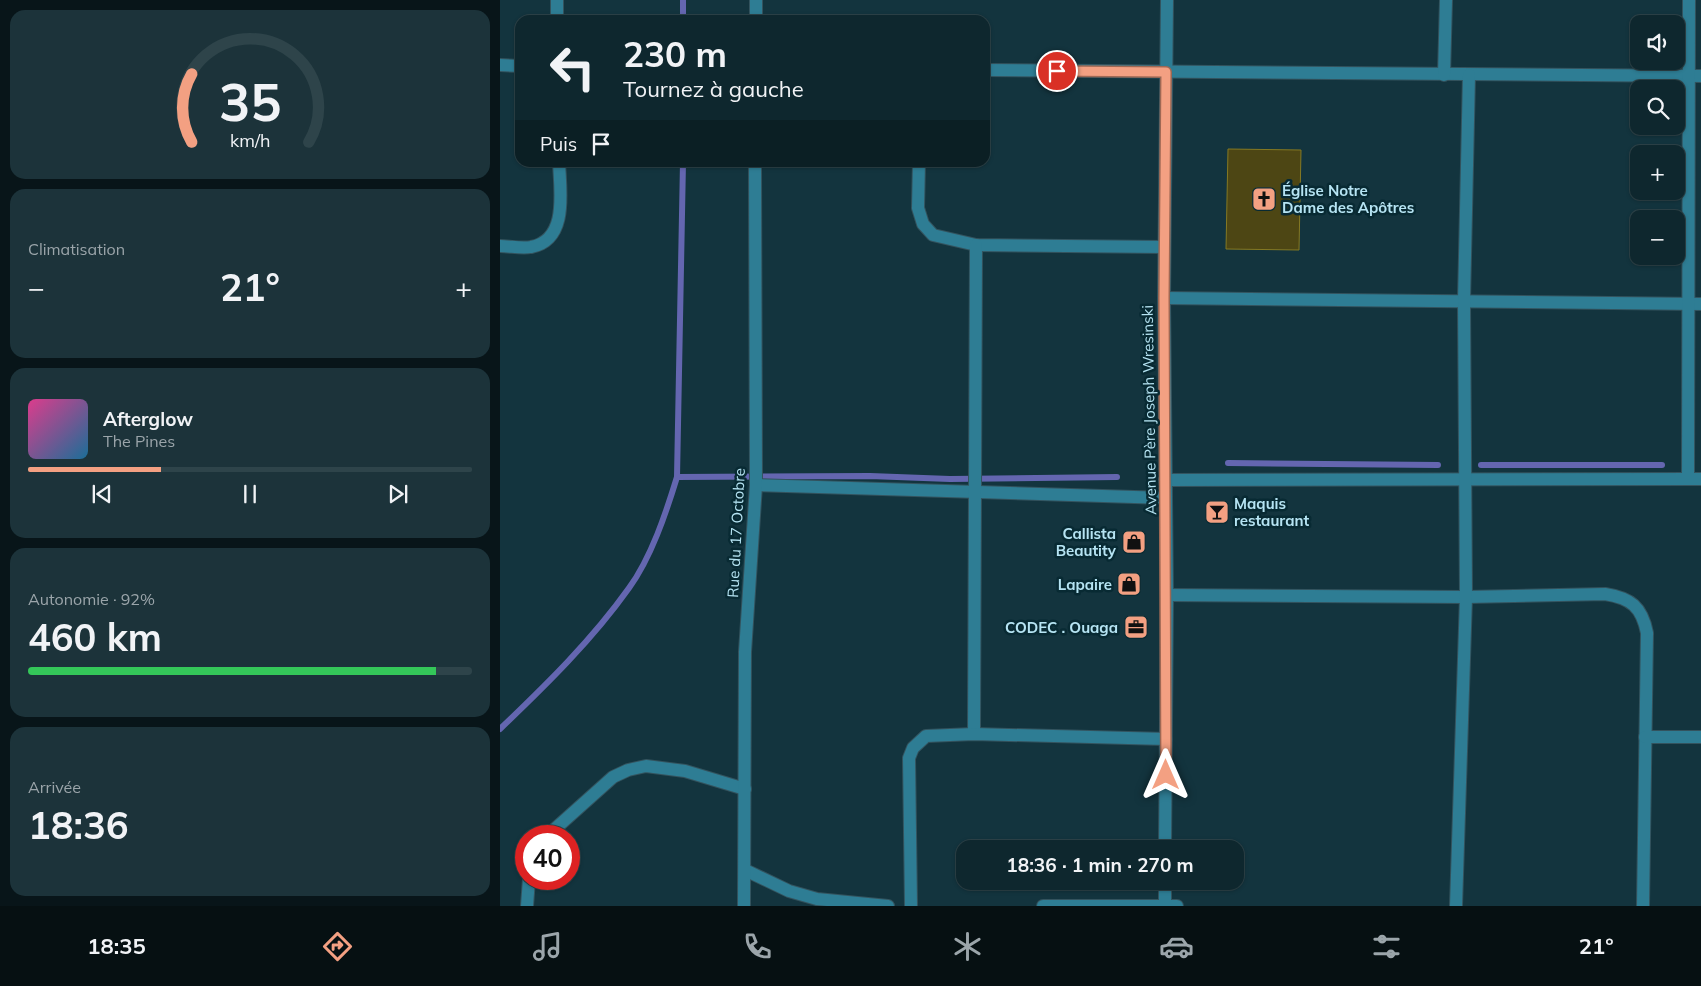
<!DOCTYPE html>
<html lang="fr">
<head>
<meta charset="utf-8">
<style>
	:root { --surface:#0e272e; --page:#1c333a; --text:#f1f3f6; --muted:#9ba5aa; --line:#2e444a; --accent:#f3a082 }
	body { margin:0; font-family:Mulish,sans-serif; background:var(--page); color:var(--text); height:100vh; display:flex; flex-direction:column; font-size:19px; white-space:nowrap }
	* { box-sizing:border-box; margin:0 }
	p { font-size:16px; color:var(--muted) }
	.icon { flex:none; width:28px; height:28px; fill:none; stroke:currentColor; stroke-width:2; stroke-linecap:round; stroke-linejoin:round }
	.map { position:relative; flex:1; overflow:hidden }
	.details { display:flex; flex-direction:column; gap:10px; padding:10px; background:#081519; width:500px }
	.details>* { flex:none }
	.top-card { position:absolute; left:15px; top:15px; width:475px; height:152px; border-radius:15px; box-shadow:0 1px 4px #0004,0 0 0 1px var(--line); background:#0e272e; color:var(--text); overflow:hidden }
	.controls { position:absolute; left:1130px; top:15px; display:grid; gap:10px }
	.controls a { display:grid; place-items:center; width:55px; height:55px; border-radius:10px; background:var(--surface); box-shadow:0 1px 4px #0004,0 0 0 1px var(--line); font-size:25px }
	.speed { position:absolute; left:15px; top:825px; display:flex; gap:10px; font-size:25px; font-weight:700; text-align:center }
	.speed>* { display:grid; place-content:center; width:65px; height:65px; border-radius:50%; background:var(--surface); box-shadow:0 1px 4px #0004,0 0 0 1px var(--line); line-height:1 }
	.speed .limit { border:8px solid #d22; background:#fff; color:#111 }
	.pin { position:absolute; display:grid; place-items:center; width:42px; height:42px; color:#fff; margin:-21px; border:2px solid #fff; border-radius:50%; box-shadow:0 1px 5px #0007 }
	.me { position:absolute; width:55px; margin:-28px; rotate:0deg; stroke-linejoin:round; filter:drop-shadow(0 0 4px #0008) }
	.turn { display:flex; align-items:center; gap:18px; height:105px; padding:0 25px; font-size:22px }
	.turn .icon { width:65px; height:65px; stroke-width:2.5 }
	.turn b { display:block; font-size:35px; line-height:42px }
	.then { display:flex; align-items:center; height:48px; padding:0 25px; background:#0003; gap:10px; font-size:19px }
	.big { font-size:38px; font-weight:700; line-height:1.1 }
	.details .tile { flex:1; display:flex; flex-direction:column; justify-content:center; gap:8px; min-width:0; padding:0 18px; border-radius:15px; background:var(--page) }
	.details .dial { align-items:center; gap:0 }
	.dial svg { height:130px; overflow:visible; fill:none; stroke:var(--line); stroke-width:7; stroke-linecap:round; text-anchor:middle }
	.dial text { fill:var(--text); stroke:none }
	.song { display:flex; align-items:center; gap:15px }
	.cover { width:60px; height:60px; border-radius:8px; background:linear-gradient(135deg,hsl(330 70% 55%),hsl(200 70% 35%)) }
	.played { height:5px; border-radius:2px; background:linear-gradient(90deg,var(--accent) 30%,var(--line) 30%) }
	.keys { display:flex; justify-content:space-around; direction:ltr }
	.heat { display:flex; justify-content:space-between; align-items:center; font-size:28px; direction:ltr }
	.charge { height:8px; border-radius:4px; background:linear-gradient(90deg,#34c759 92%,var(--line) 0) }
	.trip { position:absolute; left:456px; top:840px; width:288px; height:50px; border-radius:15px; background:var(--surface); box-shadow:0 1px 4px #0004,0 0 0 1px var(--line); font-weight:700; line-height:50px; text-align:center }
	.menu { display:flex; height:80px; justify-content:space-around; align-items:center; background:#061012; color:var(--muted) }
	.menu .icon { width:35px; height:35px }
	.menu .on { color:var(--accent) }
	.menu b { font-size:22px; color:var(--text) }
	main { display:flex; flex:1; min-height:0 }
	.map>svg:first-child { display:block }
</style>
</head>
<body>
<main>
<section class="details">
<div class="tile dial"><svg viewBox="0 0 100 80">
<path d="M14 69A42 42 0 1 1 86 69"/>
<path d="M14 69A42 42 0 0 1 14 27" stroke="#f3a082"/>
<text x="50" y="56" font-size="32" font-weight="700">35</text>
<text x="50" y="72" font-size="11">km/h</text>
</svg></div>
<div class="tile"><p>Climatisation</p>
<div class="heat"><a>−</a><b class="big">21°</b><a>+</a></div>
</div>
<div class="tile">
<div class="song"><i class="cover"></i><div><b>Afterglow</b><p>The Pines</p></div></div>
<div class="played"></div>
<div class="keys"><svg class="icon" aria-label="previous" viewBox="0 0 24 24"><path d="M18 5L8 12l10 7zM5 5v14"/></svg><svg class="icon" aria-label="pause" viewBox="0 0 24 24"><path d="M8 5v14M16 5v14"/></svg><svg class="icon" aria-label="next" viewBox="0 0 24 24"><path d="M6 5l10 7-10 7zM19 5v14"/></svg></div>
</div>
<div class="tile"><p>Autonomie · 92%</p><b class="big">460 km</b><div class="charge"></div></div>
<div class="tile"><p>Arrivée</p><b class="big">18:36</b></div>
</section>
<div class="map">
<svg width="1201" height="906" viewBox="0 0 1201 906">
	<rect width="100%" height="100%" fill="#13343e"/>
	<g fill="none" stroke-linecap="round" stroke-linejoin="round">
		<g stroke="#6466b0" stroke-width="6">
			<path d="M183,20V0"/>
			<path d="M728,463L938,465"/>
			<path d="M981,465H1162"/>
			<path d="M177,477L370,476L450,479L617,477"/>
			<path d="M0,729C46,685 92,640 129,588C151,558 166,513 177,477L183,162"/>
		</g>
	</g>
	<path fill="#4d4614" stroke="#857923" d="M728,149L801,150L799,250L726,249Z"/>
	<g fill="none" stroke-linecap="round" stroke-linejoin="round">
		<g stroke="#33535e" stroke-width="14">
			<g id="minor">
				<path d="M57,20V0"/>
				<path d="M256,20V0"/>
				<path d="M0,65L20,66"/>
				<path d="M485,70L1201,76"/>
				<path d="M944,75L946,0"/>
				<path d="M419,162L418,208L423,224L433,235L476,245L664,247"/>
				<path d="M0,246C10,246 22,249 31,247C69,240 60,190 59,162"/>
				<path d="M664,298L1201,304"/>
				<path d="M1188,479L1189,0"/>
				<path d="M665,480L1201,479"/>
				<path d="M256,485L666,498"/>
				<path d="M667,595L966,597L1105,594C1131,598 1142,607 1147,633L1143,906"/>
				<path d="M474,734L476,245"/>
				<path d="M1145,737H1201"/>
				<path d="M47,836L113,777L128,770L146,766L185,771L245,789"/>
				<path d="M665,849L667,595L664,298L667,0"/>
				<path d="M245,870L289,891L317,899L388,906"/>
				<path d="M27,906L29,879"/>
				<path d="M244,906L245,652L256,485L255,162"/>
				<path d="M411,906L409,758L413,748L426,736L474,734L666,739"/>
				<path d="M543,906H677"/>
				<path d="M665,906V881"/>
				<path d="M956,906L966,597L964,301L969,75"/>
			</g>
		</g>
		<use href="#minor" stroke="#2e7d94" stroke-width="12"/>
	</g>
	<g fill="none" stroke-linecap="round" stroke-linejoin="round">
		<g stroke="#9e6854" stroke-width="12">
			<path id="route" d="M557,71L666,72L664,298L666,775"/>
		</g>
		<use href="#route" stroke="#f3a082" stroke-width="9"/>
	</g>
	<defs>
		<g id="church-square" transform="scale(1.25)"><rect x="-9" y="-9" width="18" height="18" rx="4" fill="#f3a082" stroke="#082a33"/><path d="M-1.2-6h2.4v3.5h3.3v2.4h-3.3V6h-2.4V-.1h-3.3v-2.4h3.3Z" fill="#111"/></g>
		<g id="bar-square" transform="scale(1.25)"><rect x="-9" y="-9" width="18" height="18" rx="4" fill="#f3a082" stroke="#082a33"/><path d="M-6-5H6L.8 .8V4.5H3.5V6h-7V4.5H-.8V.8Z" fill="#111"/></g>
		<g id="shop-square" transform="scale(1.25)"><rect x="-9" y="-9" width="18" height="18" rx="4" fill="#f3a082" stroke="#082a33"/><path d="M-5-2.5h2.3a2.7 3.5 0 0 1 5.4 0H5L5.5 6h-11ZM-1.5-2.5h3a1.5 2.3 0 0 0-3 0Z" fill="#111"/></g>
		<g id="office-square" transform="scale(1.25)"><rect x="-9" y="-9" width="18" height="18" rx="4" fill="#f3a082" stroke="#082a33"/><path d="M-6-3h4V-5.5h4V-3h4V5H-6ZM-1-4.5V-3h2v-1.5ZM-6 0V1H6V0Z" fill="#111"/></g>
	</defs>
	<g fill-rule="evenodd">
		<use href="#church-square" x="764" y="199"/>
		<use href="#bar-square" x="717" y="512"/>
		<use href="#shop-square" x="634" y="542"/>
		<use href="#shop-square" x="629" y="584"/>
		<use href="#office-square" x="636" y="627"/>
	</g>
	<g text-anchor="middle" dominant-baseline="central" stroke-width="5" stroke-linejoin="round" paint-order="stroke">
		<g font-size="15" font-weight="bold" fill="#b6e4f3" stroke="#082a33" text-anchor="end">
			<text x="782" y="190" text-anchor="start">Église Notre<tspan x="782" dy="17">Dame des Apôtres</tspan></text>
			<text x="734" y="503" text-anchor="start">Maquis<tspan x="734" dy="17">restaurant</tspan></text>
			<text x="616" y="533">Callista<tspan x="616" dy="17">Beautity</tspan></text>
			<text x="612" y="584">Lapaire</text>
			<text x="618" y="627">CODEC . Ouaga</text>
		</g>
		<g font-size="15" fill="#b6e4f3" stroke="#082a33">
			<text transform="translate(649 410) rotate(-91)">Avenue Père Joseph Wresinski</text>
			<text transform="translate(236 533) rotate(-87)">Rue du 17 Octobre</text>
		</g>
	</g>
</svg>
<div class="controls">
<a><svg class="icon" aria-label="sound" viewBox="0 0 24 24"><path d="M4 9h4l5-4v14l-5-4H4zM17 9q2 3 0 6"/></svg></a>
<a><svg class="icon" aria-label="search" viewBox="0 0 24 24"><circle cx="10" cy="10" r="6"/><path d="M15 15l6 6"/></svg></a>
<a>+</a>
<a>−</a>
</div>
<div class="speed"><div class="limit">40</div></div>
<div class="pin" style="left:557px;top:71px;background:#d93025"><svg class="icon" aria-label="arrive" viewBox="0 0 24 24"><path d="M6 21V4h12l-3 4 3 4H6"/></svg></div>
<svg class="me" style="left:666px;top:775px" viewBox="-20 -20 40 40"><path d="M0-17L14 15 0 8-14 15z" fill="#f3a082" stroke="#fff" stroke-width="4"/></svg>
<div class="trip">18:36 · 1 min · 270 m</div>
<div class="top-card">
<div class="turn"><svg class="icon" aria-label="left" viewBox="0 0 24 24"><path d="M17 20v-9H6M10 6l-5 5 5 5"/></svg><div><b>230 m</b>Tournez à gauche</div></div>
<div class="then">Puis<svg class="icon" aria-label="arrive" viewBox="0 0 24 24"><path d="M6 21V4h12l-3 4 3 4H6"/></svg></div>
</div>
</div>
</main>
<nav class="menu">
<b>18:35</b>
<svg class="icon on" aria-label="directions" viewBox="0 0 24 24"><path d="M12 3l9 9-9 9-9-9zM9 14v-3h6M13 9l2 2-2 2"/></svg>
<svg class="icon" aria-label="music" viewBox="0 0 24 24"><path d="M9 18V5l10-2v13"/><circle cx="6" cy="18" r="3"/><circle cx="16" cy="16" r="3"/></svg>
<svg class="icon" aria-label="phone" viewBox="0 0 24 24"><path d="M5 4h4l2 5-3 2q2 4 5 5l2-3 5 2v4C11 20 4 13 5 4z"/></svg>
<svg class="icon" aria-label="climate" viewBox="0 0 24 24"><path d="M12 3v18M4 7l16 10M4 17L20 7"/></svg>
<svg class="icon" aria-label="car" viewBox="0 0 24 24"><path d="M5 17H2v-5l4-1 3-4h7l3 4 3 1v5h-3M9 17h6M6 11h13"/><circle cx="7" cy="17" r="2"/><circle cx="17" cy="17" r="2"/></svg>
<svg class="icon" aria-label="filters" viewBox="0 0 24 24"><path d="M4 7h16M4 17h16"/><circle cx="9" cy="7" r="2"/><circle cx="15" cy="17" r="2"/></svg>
<b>21°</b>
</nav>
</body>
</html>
